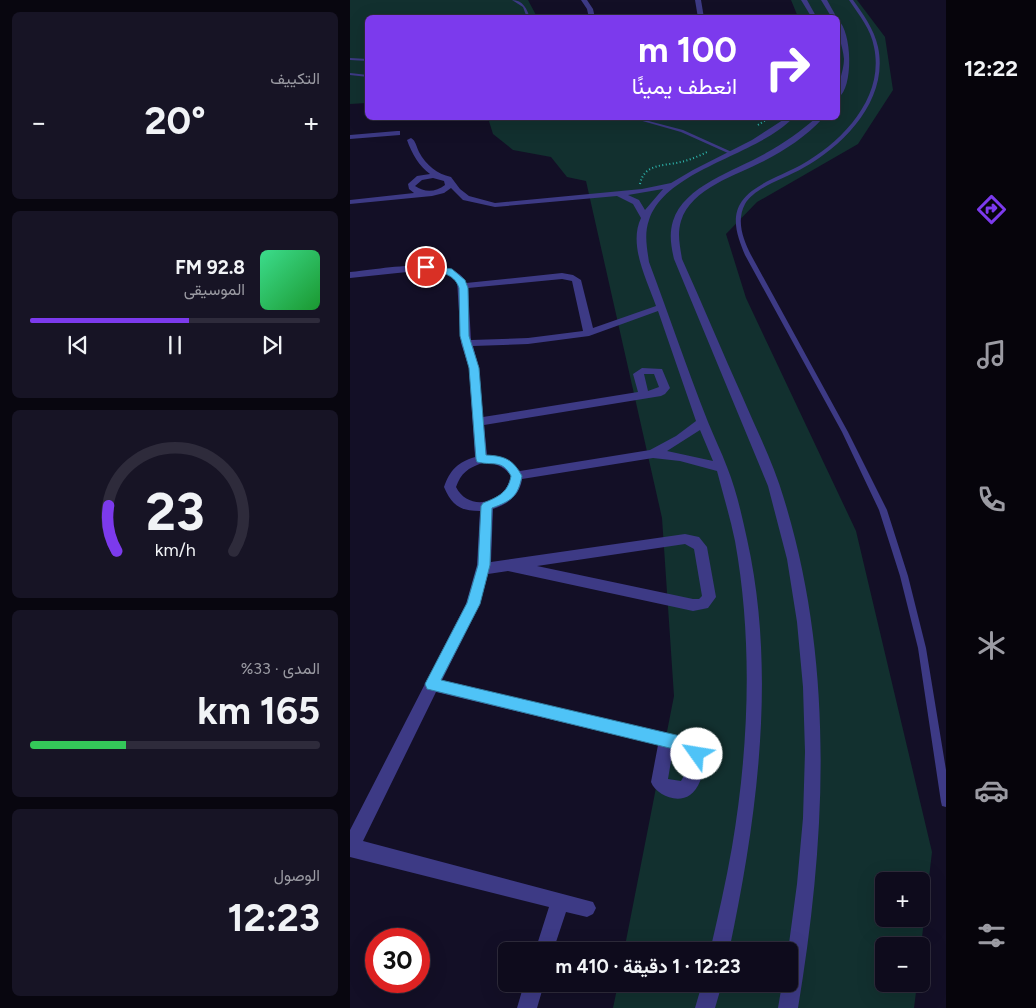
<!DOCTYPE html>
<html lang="ar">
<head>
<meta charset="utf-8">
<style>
	:root { --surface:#0e0b1c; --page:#171425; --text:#f1f3f6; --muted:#9b9ba3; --line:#2e2b3b; --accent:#7c3aed }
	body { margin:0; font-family:Figtree,Vazirmatn,sans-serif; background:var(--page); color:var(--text); direction:rtl; height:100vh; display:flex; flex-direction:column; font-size:19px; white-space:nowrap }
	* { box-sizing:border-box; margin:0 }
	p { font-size:16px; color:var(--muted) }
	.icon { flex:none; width:28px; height:28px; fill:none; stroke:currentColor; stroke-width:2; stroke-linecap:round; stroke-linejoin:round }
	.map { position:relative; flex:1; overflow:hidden; direction:ltr }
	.drawer { display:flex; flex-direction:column; gap:12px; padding:12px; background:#08060f; width:350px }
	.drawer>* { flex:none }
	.hud { position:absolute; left:15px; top:15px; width:475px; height:105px; border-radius:8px; box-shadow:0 5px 20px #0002,0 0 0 1px var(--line); direction:rtl; background:#7c3aed; color:#fff; overflow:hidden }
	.fabs { position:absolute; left:525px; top:872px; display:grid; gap:10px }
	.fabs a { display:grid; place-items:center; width:55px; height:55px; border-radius:8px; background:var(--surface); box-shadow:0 5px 20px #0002,0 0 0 1px var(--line); font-size:25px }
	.speed { position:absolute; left:15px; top:928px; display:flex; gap:10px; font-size:25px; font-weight:700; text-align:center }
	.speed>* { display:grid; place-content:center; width:65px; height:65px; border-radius:50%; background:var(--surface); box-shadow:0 5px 20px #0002,0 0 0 1px var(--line); line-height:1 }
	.speed .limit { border:8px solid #d22; background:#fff; color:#111 }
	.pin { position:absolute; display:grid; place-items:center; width:42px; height:42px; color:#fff; margin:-21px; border:2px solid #fff; border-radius:50%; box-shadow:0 1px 5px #0007 }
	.me { position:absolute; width:55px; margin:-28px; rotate:302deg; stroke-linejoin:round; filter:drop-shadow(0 0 4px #0008) }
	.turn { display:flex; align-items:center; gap:18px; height:105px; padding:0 20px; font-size:22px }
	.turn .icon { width:65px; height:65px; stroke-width:2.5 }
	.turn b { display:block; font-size:35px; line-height:42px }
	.big { font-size:38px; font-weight:700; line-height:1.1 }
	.drawer .widget { flex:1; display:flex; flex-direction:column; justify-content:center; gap:8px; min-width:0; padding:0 18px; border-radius:8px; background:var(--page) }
	.drawer .dial { align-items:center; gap:0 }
	.dial svg { height:130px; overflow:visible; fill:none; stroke:var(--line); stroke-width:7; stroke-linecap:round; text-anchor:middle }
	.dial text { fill:var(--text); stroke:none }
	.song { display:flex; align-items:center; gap:15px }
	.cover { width:60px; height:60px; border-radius:8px; background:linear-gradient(135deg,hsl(150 70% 55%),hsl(130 70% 35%)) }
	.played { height:5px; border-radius:2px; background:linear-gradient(90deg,var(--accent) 55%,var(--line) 55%) }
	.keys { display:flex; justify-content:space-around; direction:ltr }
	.heat { display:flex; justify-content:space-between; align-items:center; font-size:28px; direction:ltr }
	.charge { height:8px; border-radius:4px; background:linear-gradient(90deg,#34c759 33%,var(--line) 0) }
	.trip { position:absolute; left:148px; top:942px; width:300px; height:50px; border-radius:8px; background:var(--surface); box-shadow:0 5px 20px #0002,0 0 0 1px var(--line); font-weight:700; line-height:50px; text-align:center; direction:rtl }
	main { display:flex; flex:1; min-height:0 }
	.tab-bar { display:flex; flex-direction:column; width:90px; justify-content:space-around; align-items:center; background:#06040b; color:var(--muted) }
	.tab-bar .icon { width:35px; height:35px }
	.tab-bar .selected { color:var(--accent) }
	.tab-bar b { font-size:22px; color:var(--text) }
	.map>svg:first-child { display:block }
</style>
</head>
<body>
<main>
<nav class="tab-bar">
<b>12:22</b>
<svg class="icon selected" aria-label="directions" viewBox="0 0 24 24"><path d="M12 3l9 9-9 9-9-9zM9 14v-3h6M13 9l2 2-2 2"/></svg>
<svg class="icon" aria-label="music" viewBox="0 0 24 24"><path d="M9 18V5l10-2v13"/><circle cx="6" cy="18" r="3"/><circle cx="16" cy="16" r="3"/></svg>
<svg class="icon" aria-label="phone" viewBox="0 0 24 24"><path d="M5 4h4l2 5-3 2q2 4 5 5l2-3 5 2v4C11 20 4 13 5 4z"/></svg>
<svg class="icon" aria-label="climate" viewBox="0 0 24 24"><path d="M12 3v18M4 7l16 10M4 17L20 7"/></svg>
<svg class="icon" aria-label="car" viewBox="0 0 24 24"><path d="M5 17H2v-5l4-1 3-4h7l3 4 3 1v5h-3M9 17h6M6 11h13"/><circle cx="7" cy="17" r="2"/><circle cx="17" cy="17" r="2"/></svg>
<svg class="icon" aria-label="filters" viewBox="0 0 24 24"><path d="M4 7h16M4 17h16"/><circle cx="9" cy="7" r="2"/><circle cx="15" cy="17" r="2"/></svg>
</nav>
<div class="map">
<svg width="596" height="1008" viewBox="0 0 596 1008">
	<rect width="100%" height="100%" fill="#130f26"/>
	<g fill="#12302f" fill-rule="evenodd">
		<path d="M0,0H178L187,17L18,18L17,103L0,104Z"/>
		<path d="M441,0H507L535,37L543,90L508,144L407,202L376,234L396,298L506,531L582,852L571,946H534V984H567L564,1008H263L268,984H439V951H274L324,696L312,518L236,181L217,177L201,157L163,150L143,134L138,118H488V18L448,17ZM534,881H571V919H534Z"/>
	</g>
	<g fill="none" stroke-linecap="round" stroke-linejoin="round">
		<g stroke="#2fb8b0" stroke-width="2" stroke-dasharray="1 2.5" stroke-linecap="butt">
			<path d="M408,125L419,118"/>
			<path d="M290,184C294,163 315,166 331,162C340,160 349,156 357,152"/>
		</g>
		<g fill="#3d3a85" fill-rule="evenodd">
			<path d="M162,0C173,0 177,9 180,18H177L173,7Z"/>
			<path d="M499,0H503C513,14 524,29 528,47C539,99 495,145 453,168C436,178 405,187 395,204C386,221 393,239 401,255L498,432L537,510L558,576L576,648L596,770V807L592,806L591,802L568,648L550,576L529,510L492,432L395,255C388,238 380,218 392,201C404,184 433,175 451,165C492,142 535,98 524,47C521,29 509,15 499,0Z"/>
			<path d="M0,58L18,59V61L0,60Z"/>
			<path d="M0,73L18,75V77L0,75Z"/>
			<path d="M282,118H287L333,130L384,153L380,154L331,132Z"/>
		</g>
		<g fill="#3d3a85" fill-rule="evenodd">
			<path d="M231,0H237L243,9L245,18H239L237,9Z"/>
			<path d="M345,0H351L354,18H348Z"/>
			<path d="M451,0H457L467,18H462Z"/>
			<path d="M471,0H477L487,18H482Z"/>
			<path d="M488,20C502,31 504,88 488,98C486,86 494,72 494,59C493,46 486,32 488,20Z"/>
			<path d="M436,118H443C406,156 316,169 299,220C294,234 297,248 299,262C319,315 337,369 358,422C364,437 371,451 377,467C386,489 392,516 397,539C427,673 407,819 379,951H360C368,916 376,882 382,847C399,747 403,641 385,541C380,517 373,494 367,471L330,461L303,458L172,479C170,495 158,504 143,509L141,562L335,534L349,537L357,547L366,597L358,608L343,611L158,571L138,574L130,604L92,680L345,740C349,743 353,746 354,752C357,763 351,788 340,795C327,804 306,795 301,782L308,745L86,692L13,841L243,902L246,908L243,914L237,917L216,912L203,951H185L199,907L0,857V830L116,604L127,565L130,511C109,511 102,505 94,487C100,470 108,462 125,457L119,368L111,343L107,281L96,273L76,270L0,278V272C25,270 106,253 116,283L212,273L223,275L231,280L243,328L306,306C297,280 278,245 291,218L283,204L267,196L145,207L113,200L101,188L94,193L82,196L0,204V200L64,193L59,189L58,184L67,176L80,174C69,166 62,154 57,140L61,138C66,141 66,146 69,152C76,165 87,174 101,177L110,189L119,196L145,203L292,189L321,183L343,170L402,140ZM83,178L94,181L95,185C86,192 75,193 65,186L72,180ZM313,189L295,210L289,200L278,195ZM212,279L222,281L233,331L178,338L121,340L118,288ZM308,311L346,421L326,436L300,450L170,471L156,459L137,455L134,425L311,396L315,394L320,388L312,369L292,368L283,374L288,392L133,417L129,368L123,346L178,344L239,336ZM294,374H304L309,387L298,391ZM350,430L363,461L317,451ZM132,463C145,463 153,465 161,476C156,503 119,513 106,487C111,473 118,468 132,463ZM335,544L344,549L352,596L349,599H343L187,566ZM323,749L335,752L338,755L336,772L331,781L318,779Z"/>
			<path d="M466,118H473C457,136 435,150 414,161C387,175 341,188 331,221C327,234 330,246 332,259C353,305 372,352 393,398C407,431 424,464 434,499C485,664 476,840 448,1008H428L432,984H439L438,951L447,884L453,818L455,752L453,687L447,622L437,559L418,486L324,259C321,246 319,234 323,221C334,185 387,170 416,153C434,143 451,131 466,118Z"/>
			<path d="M47,131H50V135L0,139V135Z"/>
			<path d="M174,984H194L187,1008H167Z"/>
			<path d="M352,984H372L365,1008H345Z"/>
		</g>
	</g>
	<path fill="#4fc3f7" stroke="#337fa1" d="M76,265L102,269L115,280L118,288L119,336L129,368L136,455C156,456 163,460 172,476C168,497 161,501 142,508L140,565L130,604L91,680L339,738L349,743L354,754L352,759L347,762L341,759L336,752L77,689L75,684L77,680L117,603L128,565L131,506L133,503C148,497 158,493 161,476C152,459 143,466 127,462L126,459L119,368L110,336L109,288C104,272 87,272 73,269L72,267Z"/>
</svg>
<div class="fabs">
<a>+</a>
<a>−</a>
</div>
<div class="speed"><div class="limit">30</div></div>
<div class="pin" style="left:76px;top:267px;background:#d93025"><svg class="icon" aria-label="arrive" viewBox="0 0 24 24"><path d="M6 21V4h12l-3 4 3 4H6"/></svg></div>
<svg class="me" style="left:347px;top:754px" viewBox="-20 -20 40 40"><circle r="19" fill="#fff"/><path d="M0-13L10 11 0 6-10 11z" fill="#4fc3f7"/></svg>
<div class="trip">12:23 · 1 دقيقة · 410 m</div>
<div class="hud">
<div class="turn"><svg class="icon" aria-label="right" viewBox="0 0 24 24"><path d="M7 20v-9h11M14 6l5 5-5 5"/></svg><div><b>100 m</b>انعطف يمينًا</div></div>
</div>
</div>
<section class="drawer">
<div class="widget"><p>التكييف</p>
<div class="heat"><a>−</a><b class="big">20°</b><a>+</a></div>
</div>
<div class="widget">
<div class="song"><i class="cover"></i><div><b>92.8 FM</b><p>الموسيقى</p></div></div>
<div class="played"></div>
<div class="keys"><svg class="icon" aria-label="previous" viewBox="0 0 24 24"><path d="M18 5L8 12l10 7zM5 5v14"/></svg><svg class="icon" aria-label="pause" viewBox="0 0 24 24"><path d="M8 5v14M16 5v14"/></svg><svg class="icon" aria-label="next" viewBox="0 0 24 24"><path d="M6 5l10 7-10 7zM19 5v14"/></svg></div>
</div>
<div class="widget dial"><svg viewBox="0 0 100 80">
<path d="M14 69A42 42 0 1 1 86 69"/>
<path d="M14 69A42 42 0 0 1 9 41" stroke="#7c3aed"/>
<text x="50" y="56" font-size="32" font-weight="700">23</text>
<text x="50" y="72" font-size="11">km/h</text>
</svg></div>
<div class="widget"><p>المدى · 33%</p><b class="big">165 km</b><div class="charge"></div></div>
<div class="widget"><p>الوصول</p><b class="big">12:23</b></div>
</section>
</main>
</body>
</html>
